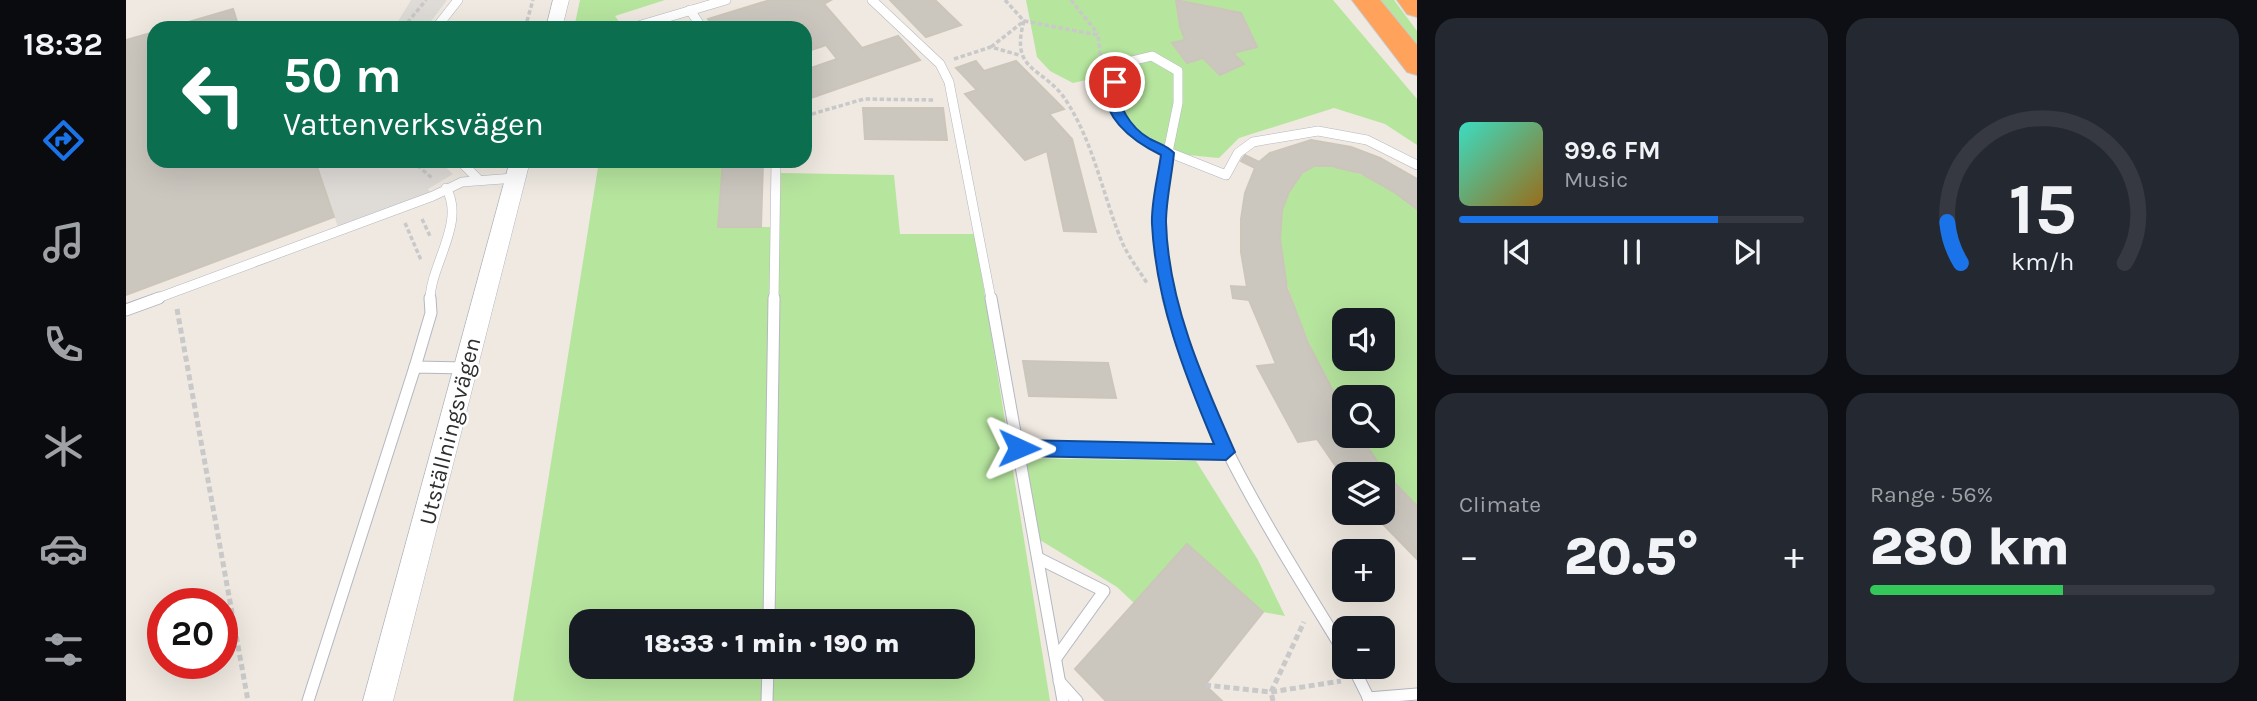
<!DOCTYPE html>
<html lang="en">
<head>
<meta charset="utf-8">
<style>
	:root { --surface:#171b24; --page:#242831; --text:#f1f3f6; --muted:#9ea1a6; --line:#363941; --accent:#1a73e8 }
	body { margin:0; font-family:Karla,sans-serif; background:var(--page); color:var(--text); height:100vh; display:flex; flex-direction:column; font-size:26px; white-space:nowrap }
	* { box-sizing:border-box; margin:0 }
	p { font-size:23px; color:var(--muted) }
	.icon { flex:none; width:38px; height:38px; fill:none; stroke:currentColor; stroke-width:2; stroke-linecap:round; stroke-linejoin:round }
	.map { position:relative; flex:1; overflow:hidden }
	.side { display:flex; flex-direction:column; gap:18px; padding:18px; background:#0d0f14; width:840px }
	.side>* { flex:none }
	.banner { position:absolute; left:21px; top:21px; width:665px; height:147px; border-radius:21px; box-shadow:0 7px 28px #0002; background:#0b6e4f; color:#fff; overflow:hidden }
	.tools { position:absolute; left:1206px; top:308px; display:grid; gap:14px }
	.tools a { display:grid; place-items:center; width:63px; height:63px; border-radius:14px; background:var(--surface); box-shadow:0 7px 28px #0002; font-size:35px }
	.speed { position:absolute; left:21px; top:588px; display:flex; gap:14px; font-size:35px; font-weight:700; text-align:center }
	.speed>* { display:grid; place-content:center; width:91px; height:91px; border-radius:50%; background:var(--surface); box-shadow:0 7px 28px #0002; line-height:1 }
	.speed .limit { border:10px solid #d22; background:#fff; color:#111 }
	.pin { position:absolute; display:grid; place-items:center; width:60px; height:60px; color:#fff; margin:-30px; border:4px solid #fff; border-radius:50%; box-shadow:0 2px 7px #0007 }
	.me { position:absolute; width:77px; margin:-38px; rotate:91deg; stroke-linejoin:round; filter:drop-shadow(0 0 5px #0008) }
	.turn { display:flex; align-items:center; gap:24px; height:147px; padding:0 21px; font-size:32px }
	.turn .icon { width:91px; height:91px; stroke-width:2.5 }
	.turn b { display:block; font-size:49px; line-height:60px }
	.big { font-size:52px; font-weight:800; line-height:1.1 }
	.side .widget { flex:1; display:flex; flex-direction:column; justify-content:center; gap:10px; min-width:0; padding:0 24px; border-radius:21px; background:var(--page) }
	.side .dial { align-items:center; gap:0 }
	.dial svg { height:182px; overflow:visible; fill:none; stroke:var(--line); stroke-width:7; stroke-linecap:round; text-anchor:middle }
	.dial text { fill:var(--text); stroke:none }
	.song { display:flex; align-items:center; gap:21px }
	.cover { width:84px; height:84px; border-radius:10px; background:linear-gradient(135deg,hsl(170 70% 55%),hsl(40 70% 35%)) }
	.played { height:7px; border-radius:4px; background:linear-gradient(90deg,var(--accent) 75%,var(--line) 75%) }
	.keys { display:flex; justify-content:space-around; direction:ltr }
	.heat { display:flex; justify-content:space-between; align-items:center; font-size:38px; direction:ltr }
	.charge { height:10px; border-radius:5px; background:linear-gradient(90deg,#34c759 56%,var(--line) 0) }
	.side .tiles { flex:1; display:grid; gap:18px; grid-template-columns:repeat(2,1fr) }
	.trip { position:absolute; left:443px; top:609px; width:406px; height:70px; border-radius:21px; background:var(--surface); box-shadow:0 7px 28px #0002; font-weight:800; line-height:70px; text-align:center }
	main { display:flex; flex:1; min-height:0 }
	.menu { display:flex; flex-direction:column; width:126px; justify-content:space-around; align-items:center; background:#090b0e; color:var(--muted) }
	.menu .icon { width:49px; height:49px }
	.menu .on { color:var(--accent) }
	.menu b { font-size:32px; color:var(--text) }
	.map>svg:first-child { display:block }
</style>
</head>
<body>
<main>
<nav class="menu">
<b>18:32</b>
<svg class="icon on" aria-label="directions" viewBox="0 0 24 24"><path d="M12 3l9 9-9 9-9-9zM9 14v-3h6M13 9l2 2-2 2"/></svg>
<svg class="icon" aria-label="music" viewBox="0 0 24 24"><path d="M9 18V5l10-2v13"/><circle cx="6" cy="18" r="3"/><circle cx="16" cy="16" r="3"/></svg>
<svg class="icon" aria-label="phone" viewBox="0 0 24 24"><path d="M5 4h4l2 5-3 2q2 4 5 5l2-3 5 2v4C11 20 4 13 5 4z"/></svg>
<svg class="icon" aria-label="climate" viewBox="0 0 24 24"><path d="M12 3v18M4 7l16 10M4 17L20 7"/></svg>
<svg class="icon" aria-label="car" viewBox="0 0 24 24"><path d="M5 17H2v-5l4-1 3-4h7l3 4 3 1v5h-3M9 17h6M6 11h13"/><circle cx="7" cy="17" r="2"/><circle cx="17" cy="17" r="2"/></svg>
<svg class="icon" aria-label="filters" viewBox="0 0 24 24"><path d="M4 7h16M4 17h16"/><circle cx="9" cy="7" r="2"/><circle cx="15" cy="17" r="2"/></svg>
</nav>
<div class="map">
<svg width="1291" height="701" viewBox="0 0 1291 701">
	<rect width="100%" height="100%" fill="#efe9e1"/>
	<g fill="#b6e59e" fill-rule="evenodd">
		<path d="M454,0H539L489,16L496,26L448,28Z"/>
		<path d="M900,0H1050L1054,26L1059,40L1046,44L1061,62L1130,47L1115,13L1053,0H1207L1291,99V145L1259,124L1208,108L1113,138L1093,158C1032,152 1028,155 989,107L991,73L947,83L924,71L911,57Z"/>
		<path d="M1248,0H1268L1291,31V54Z"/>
		<path d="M473,161H597L592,227H653L655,173L768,175L774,234H849L924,701H387ZM455,621H836V667H455Z"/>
		<path d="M1188,166C1229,165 1260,185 1291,209V506L1259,473L1234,436H1256V397H1218V412C1188,356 1107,211 1188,166ZM1218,320H1256V359H1218Z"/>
		<path d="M894,458L1070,461L1132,560L1159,616L1137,612L1061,544L1008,603L991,587L914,540L907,528Z"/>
	</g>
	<g fill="#dfdcd8">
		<path d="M285,0H321L300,28H268Z"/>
		<path d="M189,161H313L327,174L302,189L307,196L213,230Z"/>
	</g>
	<g fill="#cbc7bf" stroke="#cbc5ba" stroke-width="2">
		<path d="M644,0H705L698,4L736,48L772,36L794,60L679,100V70L711,59L700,45L679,52V28H588L582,19Z"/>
		<path d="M764,0H809L835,25L800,37Z"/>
		<path d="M1050,0L1115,13L1131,47L1107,53L1118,64L1094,75L1077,58L1061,63L1046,43L1059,40L1054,26Z"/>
		<path d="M107,9L113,28H42Z"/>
		<path d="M28,32V161H189L208,217L0,295V40Z"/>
		<path d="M850,61L858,71L890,61L938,109L923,114L946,139L970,232L938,231L921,151L899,160L839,94L851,90L830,68Z"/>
		<path d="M737,108H817L821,140L739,139Z"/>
		<path d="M1185,140L1225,147L1254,158L1291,179V209L1268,192L1234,173L1205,166H1188L1176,173L1163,192L1156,210L1154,239L1161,288L1182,343L1218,412V436H1234L1259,473L1291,506V559L1246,513H1256V474H1218V478L1191,439L1172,442L1131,366L1150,364L1123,300L1107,298L1105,286L1121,287L1115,252V219L1119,193L1129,168L1115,161L1119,155L1133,162L1144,153Z"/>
		<path d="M597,161H637L635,227H592Z"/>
		<path d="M897,361L982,363L990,398L903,396Z"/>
		<path d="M1061,544L1137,612L1079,685L1096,701H980L949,669Z"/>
	</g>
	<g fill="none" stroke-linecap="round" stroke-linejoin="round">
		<g stroke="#b4b7c1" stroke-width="10">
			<g id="lane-far1">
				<path d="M746,0L814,64L823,82L865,299"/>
				<path d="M564,10L576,28"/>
				<path d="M310,28L332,0"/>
				<path d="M505,28L600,0"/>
				<path d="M1026,56L1052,71V103L1042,152C996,133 979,111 997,63Z"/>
				<path d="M1042,152L1100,175L1112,153L1127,142L1192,131L1241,140L1291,165"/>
				<path d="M1042,152L1034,230L1042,299"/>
				<path d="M334,161L352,179"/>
				<path d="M29,299L307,196L336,182L389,178"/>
				<path d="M304,299C305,264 340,222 320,188"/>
				<path d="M648,299L650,161"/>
			</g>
		</g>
		<g stroke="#b4b7c1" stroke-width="13">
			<g id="lane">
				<path d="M865,298L937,701"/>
				<path d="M1042,298C1075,426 1150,540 1218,652"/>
				<path d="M0,310L33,298"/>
				<path d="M289,367L305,313L304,298"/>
				<path d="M893,448L1100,452"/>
				<path d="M912,558L978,591L930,658"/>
				<path d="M643,621L648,298"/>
				<path d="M1227,667L1244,701"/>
				<path d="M933,681L951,701"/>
				<path d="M1242,698L1291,694"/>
				<path d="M182,701L289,367L340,368"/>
				<path d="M641,701L642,667"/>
			</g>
		</g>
		<g stroke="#b4b7c1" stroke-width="1">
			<g id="street">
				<path d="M427,0H443L436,28H420Z"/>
				<path d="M384,161H404L267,701H237Z"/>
			</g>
		</g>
		<g stroke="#c9c9c9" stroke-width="2">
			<g id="highway">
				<path d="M1226,0H1254L1291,45V75L1281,72Z"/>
				<path d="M1271,0H1291V17L1281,14Z"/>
			</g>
		</g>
		<g stroke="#c9c9c9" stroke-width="3.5" stroke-dasharray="4.5 2.5" stroke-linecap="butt">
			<path d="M879,0L898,21C883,74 919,66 941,102C968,144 977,196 996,242C1002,256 1012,269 1021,283"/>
			<path d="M945,0L972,34"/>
			<path d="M277,28L300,0"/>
			<path d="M399,28L407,0"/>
			<path d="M865,47L898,21L972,35L976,70"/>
			<path d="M828,59L865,47L893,55"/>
			<path d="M679,116L738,99L809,100"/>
			<path d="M286,161L306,178"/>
			<path d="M296,219L304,236"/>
			<path d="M279,223L295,260"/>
		</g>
		<g stroke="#c9c9c9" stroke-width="5" stroke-dasharray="6 3.5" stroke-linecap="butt">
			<path d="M51,309L122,701"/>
			<path d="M1079,685L1145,692L1215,681"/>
			<path d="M1147,701L1145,692L1178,622"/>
		</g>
		<use href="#lane-far1" stroke="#fff" stroke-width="9"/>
		<use href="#lane" stroke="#fff" stroke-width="11"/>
		<use href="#street" fill="#fff" fill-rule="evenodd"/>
		<use href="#highway" fill="#ffa35c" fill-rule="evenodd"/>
	</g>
	<path fill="#1a73e8" stroke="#114b97" stroke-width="2" d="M985,79L995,82C988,104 1005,128 1024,139C1032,143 1042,146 1048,153C1046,175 1040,200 1040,222C1042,302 1077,380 1109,452L1100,460L893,456L884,448L893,440L1088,444C1058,373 1030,301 1026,224C1025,202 1032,177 1035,155C1008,142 967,113 985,79Z"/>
	<g text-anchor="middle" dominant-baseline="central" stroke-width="5" stroke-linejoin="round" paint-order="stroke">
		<g font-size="23" fill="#2e2e2e" stroke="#fff">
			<text transform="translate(324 431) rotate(-76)">Utställningsvägen</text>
		</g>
	</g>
</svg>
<div class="tools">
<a><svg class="icon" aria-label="sound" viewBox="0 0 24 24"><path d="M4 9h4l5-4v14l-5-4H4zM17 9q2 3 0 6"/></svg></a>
<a><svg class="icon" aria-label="search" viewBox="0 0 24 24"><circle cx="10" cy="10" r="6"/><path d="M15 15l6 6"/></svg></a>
<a><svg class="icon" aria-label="layers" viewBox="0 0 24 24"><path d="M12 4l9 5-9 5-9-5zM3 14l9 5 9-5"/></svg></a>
<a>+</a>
<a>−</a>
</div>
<div class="speed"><div class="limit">20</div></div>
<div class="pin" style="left:989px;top:82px;background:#d93025"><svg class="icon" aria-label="arrive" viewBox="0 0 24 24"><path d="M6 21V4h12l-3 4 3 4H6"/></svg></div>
<svg class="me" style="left:893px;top:448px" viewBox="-20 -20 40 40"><path d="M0-17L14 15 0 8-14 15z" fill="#1a73e8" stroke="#fff" stroke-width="4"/></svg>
<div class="trip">18:33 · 1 min · 190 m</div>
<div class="banner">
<div class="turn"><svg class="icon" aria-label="left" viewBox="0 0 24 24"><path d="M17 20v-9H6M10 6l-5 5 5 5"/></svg><div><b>50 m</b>Vattenverksvägen</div></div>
</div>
</div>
<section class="side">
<div class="tiles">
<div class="widget">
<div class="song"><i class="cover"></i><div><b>99.6 FM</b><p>Music</p></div></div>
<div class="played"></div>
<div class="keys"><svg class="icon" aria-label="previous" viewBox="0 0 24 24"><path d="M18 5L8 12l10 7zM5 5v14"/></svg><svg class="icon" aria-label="pause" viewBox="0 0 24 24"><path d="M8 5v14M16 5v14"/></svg><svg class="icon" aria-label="next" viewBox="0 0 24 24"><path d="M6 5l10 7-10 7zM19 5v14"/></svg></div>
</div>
<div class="widget dial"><svg viewBox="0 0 100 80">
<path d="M14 69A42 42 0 1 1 86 69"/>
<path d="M14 69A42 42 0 0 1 8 51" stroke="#1a73e8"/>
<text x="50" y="56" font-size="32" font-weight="700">15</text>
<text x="50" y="72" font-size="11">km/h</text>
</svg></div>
<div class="widget"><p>Climate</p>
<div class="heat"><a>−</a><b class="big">20.5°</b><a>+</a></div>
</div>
<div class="widget"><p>Range · 56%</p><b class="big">280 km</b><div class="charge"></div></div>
</div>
</section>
</main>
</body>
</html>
